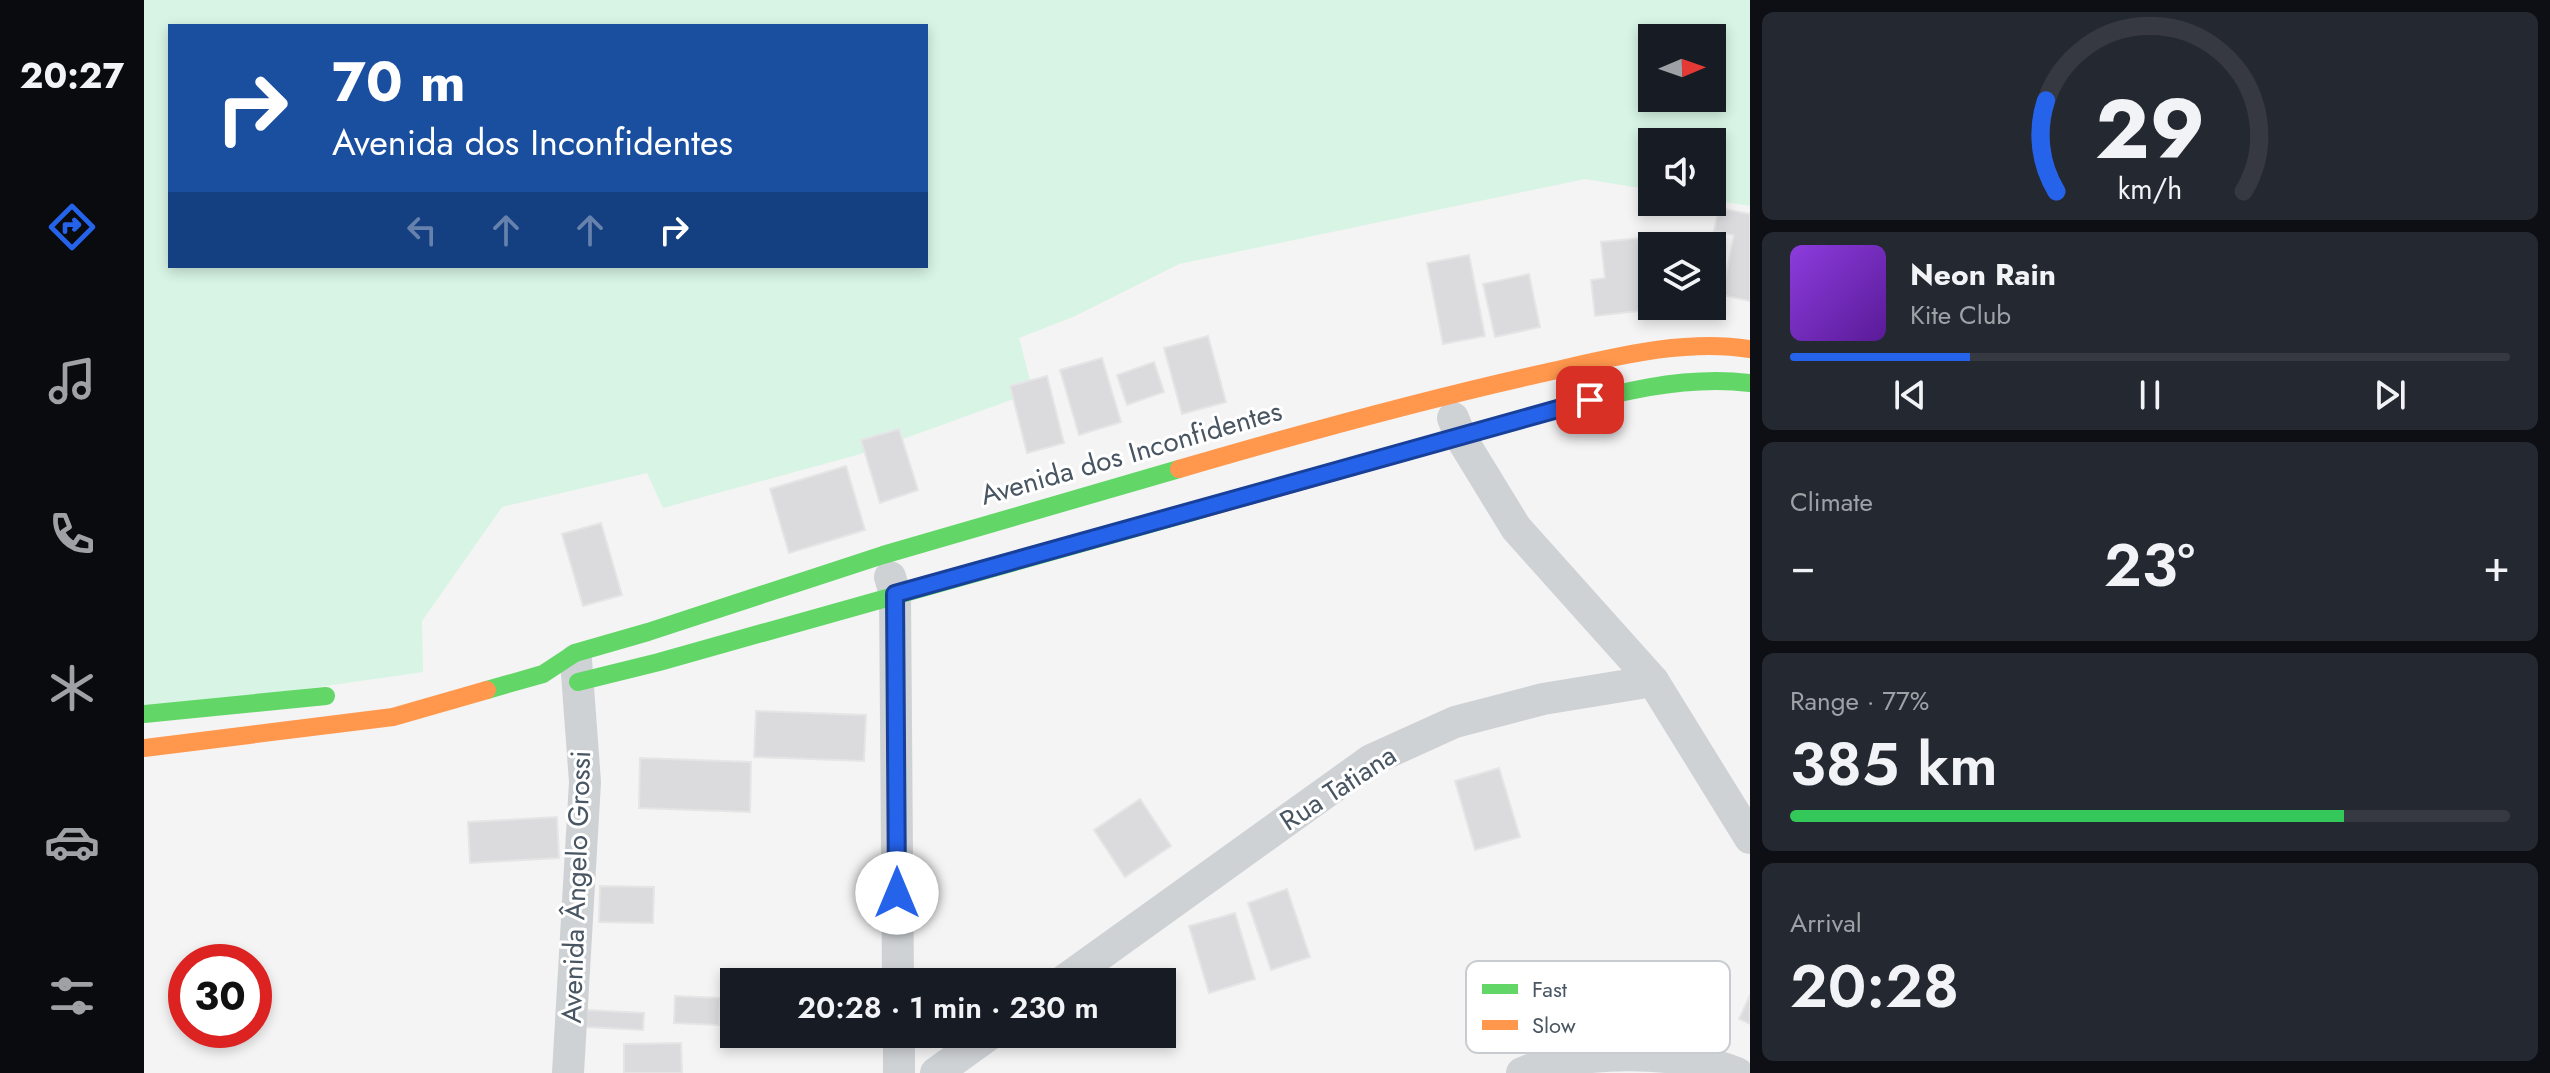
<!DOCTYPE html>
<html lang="en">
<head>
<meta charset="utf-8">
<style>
	:root { --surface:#171b24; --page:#242831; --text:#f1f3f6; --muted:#9ea1a6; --line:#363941; --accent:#2563eb }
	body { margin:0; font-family:Jost,sans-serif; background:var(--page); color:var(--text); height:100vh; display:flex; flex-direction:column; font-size:30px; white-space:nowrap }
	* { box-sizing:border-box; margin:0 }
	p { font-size:26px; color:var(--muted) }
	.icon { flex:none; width:44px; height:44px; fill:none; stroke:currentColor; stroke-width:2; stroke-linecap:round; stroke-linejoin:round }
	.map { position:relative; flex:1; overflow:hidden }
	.drawer { display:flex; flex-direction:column; gap:12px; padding:12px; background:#0d0f14; width:800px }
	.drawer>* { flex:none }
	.banner { position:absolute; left:24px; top:24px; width:760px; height:244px; border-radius:0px; box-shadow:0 4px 12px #0003; background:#1a4fa0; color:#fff; overflow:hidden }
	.needle { width:52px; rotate:88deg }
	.tools { position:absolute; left:1494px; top:24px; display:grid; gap:16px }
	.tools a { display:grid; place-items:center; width:88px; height:88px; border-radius:0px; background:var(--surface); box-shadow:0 4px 12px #0003; font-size:40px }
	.speed { position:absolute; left:24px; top:944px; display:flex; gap:16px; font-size:40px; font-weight:700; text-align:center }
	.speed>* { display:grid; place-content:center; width:104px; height:104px; border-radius:50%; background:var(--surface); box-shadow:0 4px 12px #0003; line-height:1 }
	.speed .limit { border:12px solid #d22; background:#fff; color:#111 }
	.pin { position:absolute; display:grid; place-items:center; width:68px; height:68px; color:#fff; margin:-34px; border-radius:16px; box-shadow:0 4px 12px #0006 }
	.me { position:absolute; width:88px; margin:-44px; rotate:0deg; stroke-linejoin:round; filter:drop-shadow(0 0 6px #0008) }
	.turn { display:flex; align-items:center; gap:28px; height:168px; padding:0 32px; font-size:36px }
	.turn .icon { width:104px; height:104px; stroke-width:2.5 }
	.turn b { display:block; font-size:56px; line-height:68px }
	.lanes { display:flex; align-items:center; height:76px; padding:0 32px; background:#0003; justify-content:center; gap:40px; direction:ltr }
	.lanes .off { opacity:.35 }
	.big { font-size:60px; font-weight:600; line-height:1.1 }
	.drawer .widget { flex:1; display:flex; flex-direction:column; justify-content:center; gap:12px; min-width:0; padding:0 28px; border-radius:12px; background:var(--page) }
	.drawer .dial { align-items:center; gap:0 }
	.dial svg { height:208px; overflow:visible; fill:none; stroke:var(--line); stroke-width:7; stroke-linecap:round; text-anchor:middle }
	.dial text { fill:var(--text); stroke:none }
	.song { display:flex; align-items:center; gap:24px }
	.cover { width:96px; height:96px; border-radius:12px; background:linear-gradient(135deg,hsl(270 70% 55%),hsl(270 70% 35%)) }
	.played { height:8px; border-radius:4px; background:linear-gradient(90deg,var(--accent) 25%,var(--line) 25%) }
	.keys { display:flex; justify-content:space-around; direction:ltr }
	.heat { display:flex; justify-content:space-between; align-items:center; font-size:44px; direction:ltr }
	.charge { height:12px; border-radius:6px; background:linear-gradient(90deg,#34c759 77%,var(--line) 0) }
	.trip { position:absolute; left:576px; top:968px; width:456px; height:80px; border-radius:0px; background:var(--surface); box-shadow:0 4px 12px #0003; font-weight:600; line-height:80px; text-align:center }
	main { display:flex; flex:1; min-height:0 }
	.tab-bar { display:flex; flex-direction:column; width:144px; justify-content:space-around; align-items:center; background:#090b0e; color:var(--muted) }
	.tab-bar .icon { width:56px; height:56px }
	.tab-bar .selected { color:var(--accent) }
	.tab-bar b { font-size:36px; color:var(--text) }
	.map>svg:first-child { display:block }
</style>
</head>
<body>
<main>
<nav class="tab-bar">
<b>20:27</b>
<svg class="icon selected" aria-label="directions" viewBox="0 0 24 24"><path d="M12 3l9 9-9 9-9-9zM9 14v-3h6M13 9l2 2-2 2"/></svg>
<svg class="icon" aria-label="music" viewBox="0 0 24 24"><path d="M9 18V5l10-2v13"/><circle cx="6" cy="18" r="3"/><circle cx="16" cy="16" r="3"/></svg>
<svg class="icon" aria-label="phone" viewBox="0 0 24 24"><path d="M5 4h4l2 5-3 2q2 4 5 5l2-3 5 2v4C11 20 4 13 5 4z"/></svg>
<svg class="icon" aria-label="climate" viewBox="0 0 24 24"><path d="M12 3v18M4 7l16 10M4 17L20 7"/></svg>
<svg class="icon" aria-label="car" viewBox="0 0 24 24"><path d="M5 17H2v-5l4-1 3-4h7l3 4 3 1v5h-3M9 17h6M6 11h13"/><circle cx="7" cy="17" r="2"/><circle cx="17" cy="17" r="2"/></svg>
<svg class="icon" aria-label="filters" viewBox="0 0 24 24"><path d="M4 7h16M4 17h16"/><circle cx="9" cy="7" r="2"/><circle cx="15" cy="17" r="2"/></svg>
</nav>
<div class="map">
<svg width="1606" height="1073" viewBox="0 0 1606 1073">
	<rect width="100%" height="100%" fill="#f4f4f4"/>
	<path fill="#d7f4e4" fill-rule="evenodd" d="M0,0H1606V206L1568,200V142H1508V190L1441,179L1035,264L929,317L875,338L889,392L720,453L519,508L503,473L358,507L278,621L279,672L0,712ZM26,26H782V266H26ZM1508,38H1568V98H1508Z"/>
	<g fill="#dbdbde" stroke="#e5e5e6" stroke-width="2">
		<path d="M1575,208L1606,214V301L1578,295L1590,235L1570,231Z"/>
		<path d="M1496,238L1504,310L1451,316L1447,280L1461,278L1457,242Z"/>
		<path d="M1325,255L1341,336L1299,344L1283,263Z"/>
		<path d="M1385,274L1396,327L1351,337L1339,284Z"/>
		<path d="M1064,336L1082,402L1038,414L1020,348Z"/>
		<path d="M958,358L977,422L935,435L916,370Z"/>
		<path d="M1010,362L1020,392L983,405L973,375Z"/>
		<path d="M903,376L920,443L883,453L866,386Z"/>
		<path d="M755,429L774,490L736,503L717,440Z"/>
		<path d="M702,466L721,530L645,553L626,489Z"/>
		<path d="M457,523L478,595L439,606L418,534Z"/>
		<path d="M612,711L722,715L720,761L610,757Z"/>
		<path d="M496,758L607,762L606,812L495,808Z"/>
		<path d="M1355,768L1376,837L1331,850L1311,781Z"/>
		<path d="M996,799L1027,846L981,877L950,830Z"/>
		<path d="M413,817L415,858L326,863L324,822Z"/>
		<path d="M456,886L510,887L509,923L455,922Z"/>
		<path d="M1143,889L1166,957L1127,970L1104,903Z"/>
		<path d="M1091,913L1111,979L1065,993L1045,926Z"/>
		<path d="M1606,995V1024L1595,1019Z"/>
		<path d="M531,996L576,998L575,1025L530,1023Z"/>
		<path d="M443,1010L500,1013L499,1030L442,1027Z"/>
		<path d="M537,1043L538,1073H480V1044Z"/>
	</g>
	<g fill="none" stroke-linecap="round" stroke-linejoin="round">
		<g stroke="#cfd2d5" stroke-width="32">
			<path d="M1309,418L1317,438L1372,528L1509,681L1606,838"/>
			<path d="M746,577L751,594L754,982"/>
			<path d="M918,982L1227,760L1311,722L1399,699L1509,681"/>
			<path d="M755,1034V1073"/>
			<path d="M424,1073L441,782L432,660"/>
			<path d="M792,1073L846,1034"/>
			<path d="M1378,1073C1436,1049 1536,1050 1593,1073"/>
		</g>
		<g stroke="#63d668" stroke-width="18">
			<path d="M1406,411C1471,393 1538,375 1606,383"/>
			<path d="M434,682L515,662L1059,509"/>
			<path d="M343,690L399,674L431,653L504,632L739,555L1035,469"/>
			<path d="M0,714L182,696"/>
		</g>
		<g stroke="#ff974d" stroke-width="18">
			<path d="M1035,469C1155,434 1274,401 1395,374C1463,359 1537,338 1606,349"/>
			<path d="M1059,509L1406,411"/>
			<path d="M0,748L249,717L343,690"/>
		</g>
	</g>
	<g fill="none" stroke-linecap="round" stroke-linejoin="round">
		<g stroke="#184099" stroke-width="20">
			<path id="route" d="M753,893L751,594L1446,400"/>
		</g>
		<use href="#route" stroke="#2563eb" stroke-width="14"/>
	</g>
	<g text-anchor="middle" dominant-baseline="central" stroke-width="6" stroke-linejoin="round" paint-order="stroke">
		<g font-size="28" fill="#485562" stroke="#fff">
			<text transform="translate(987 453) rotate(-16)">Avenida dos Inconfidentes</text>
			<text transform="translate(1194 788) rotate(-33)">Rua Tatiana</text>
			<text transform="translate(432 887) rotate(-88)">Avenida Ângelo Grossi</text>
		</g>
	</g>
	<rect x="1322" y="961" width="264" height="92" rx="12" fill="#fff" stroke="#c8ccd0" stroke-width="2"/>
	<rect x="1338" y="984" width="36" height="10" fill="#63d668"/>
	<rect x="1338" y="1020" width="36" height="10" fill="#ff974d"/>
	<g font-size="22" fill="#485562">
		<text x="1388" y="997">Fast</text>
		<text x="1388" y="1033">Slow</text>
	</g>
</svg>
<div class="tools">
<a><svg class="needle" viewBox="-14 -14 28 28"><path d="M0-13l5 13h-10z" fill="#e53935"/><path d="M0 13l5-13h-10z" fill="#9ea1a6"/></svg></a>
<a><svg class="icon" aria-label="sound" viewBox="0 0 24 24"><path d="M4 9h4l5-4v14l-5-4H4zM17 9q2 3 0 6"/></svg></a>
<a><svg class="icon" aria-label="layers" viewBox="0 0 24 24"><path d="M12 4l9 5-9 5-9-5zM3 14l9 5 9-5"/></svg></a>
</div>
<div class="speed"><div class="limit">30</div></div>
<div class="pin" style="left:1446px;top:400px;background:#d93025"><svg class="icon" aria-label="arrive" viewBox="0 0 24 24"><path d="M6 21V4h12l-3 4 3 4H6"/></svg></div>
<svg class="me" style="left:753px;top:893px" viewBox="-20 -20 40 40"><circle r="19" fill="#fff"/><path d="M0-13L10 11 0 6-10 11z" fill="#2563eb"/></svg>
<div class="trip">20:28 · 1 min · 230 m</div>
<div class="banner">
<div class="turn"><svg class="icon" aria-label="right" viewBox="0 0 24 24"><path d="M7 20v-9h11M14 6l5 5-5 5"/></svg><div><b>70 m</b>Avenida dos Inconfidentes</div></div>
<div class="lanes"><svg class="icon off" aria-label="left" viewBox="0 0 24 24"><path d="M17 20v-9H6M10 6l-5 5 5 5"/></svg><svg class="icon off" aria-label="ahead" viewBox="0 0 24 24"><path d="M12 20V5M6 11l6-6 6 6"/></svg><svg class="icon off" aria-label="ahead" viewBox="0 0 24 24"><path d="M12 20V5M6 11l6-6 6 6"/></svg><svg class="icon" aria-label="right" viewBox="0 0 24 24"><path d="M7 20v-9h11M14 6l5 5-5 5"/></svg></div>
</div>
</div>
<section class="drawer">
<div class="widget dial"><svg viewBox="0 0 100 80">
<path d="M14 69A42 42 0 1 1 86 69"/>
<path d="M14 69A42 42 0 0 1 10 34" stroke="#2563eb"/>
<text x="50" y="56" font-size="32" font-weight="700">29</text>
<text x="50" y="72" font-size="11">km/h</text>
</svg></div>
<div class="widget">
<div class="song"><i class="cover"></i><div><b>Neon Rain</b><p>Kite Club</p></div></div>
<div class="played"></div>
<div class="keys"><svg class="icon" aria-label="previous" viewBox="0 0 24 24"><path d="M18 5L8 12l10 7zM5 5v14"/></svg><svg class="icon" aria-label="pause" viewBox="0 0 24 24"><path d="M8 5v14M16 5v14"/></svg><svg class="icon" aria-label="next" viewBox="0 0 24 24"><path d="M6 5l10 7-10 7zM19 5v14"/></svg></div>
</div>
<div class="widget"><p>Climate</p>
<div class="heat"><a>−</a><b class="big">23°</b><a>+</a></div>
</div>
<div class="widget"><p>Range · 77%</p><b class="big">385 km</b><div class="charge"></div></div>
<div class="widget"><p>Arrival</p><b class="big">20:28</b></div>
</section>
</main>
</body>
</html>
